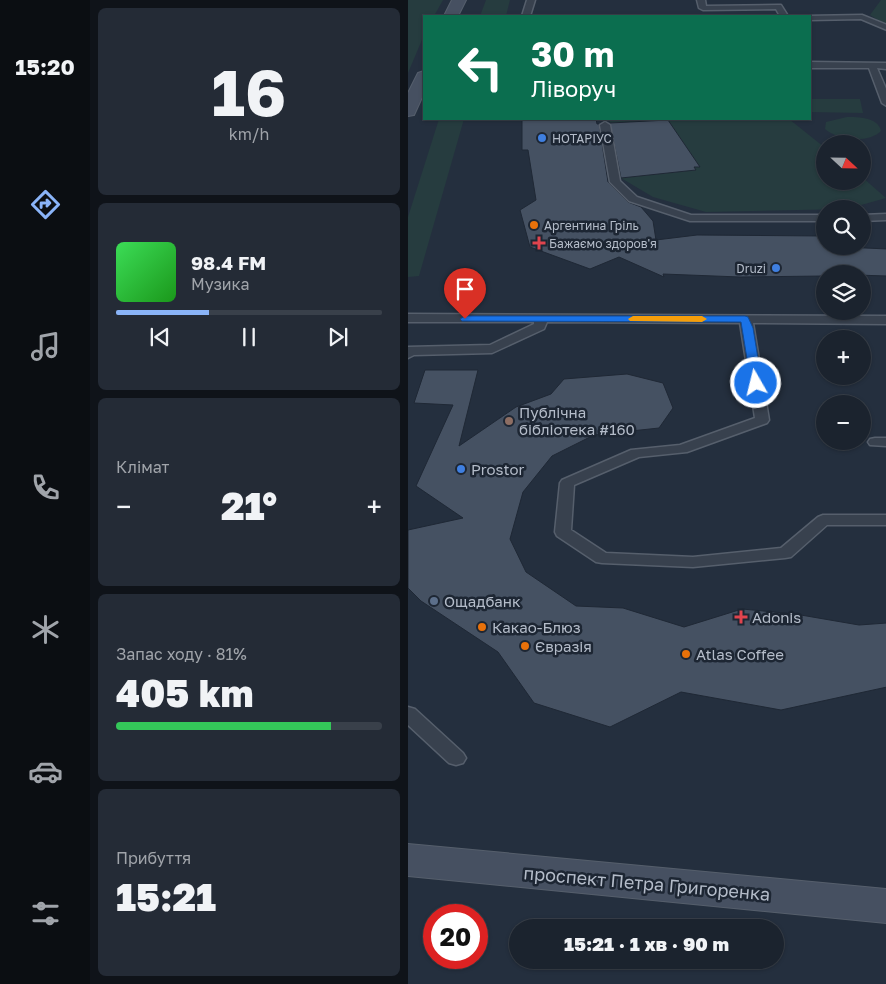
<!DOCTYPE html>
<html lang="uk">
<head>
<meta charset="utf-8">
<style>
	:root { --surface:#1b232e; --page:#242b36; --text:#f1f3f6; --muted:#a0a4aa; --line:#39404a; --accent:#8ab4f8 }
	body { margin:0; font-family:"Golos Text",sans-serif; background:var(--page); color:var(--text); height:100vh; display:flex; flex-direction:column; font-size:19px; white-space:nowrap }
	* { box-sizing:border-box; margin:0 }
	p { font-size:16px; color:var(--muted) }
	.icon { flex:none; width:28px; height:28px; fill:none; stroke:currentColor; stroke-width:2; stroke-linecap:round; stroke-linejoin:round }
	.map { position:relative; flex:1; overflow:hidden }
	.panel { display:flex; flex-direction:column; gap:8px; padding:8px; background:#0f1319; width:318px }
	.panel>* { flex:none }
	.banner { position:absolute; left:15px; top:15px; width:388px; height:105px; border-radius:0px; box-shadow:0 1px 4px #0004,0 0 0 1px var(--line); background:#0b6e4f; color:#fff; overflow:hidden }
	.needle { width:32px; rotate:112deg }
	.buttons { position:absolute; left:408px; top:135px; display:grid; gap:10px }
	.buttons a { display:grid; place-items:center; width:55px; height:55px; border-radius:50%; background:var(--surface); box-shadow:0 1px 4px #0004,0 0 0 1px var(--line); font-size:25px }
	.speed { position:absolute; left:15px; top:904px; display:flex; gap:10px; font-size:25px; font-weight:700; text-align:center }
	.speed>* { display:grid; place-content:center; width:65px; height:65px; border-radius:50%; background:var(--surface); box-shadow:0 1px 4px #0004,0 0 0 1px var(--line); line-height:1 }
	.speed .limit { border:8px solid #d22; background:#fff; color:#111 }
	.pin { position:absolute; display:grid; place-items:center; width:42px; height:42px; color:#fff; margin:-51px -21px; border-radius:50% 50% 50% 0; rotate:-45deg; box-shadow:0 0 5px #0007 }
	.pin .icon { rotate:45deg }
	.me { position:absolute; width:55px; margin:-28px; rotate:352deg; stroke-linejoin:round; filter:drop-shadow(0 0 4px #0008) }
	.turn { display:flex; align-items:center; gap:18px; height:105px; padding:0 25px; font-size:22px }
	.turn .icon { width:65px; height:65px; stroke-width:2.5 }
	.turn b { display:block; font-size:35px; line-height:42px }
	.big { font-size:38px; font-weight:800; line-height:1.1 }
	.panel .widget { flex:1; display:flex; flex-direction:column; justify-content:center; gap:8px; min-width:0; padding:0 18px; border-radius:8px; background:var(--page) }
	.panel .dial { align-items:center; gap:0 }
	.dial b { font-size:65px; line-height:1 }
	.song { display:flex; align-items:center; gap:15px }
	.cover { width:60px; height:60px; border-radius:8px; background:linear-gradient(135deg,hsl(130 70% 55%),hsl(120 70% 35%)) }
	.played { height:5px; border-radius:2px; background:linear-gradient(90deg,var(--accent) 35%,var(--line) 35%) }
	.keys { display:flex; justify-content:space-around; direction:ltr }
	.heat { display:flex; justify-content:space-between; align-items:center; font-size:28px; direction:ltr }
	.charge { height:8px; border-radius:4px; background:linear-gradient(90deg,#34c759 81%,var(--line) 0) }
	.trip { position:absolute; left:101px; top:919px; width:275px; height:50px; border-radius:25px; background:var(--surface); box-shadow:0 1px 4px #0004,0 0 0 1px var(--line); font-weight:800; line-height:50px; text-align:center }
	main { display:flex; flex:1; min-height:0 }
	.tab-bar { display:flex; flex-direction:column; width:90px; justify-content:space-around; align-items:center; background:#0b0e12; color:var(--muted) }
	.tab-bar .icon { width:35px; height:35px }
	.tab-bar .current { color:var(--accent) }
	.tab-bar b { font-size:22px; color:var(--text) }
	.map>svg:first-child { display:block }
</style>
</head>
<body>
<main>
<nav class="tab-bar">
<b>15:20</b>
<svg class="icon current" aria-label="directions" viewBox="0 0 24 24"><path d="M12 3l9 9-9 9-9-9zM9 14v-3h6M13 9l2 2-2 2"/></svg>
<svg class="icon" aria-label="music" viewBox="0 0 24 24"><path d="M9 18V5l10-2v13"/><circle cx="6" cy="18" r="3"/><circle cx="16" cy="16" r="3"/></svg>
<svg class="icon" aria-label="phone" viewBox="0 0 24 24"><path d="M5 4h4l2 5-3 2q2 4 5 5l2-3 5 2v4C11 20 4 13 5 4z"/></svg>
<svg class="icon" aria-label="climate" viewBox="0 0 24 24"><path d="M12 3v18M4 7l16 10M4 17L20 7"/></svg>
<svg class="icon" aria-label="car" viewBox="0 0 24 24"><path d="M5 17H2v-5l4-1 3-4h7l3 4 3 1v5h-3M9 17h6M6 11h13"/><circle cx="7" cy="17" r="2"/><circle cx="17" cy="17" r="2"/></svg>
<svg class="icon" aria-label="filters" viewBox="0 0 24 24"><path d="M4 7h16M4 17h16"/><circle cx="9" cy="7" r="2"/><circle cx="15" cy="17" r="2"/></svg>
</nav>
<section class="panel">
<div class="widget dial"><b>16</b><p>km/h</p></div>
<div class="widget">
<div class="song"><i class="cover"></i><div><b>98.4 FM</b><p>Музика</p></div></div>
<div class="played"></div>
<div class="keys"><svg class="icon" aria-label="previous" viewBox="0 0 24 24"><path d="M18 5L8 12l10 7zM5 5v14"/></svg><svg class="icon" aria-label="pause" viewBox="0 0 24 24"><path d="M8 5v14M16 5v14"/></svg><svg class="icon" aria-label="next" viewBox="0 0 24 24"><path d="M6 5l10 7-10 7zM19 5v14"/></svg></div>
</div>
<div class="widget"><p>Клімат</p>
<div class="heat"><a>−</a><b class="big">21°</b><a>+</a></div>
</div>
<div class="widget"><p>Запас ходу · 81%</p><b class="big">405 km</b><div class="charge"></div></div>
<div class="widget"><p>Прибуття</p><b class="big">15:21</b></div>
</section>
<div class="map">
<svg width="479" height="984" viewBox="0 0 479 984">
	<rect width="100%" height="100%" fill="#242f3e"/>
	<g fill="#263c3f">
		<path d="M0,0H35L26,16H16V35L0,73Z"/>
		<path d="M78,0H102L98,16H72Z"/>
		<path d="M473,0H478V25L462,15Z"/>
		<path d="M401,99H452L455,113L401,112Z"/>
		<path d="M439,117C450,117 470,117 473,131C460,144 430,140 417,129L418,122Z"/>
		<path d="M31,119H56L11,276L0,277V217Z"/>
		<path d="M201,119H381L416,147V181H454V177L478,198L439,209L298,212L245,197L213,178L205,131Z"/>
	</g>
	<g fill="#455162" stroke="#1f2835">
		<path d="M114,119H188L189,124H191L200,182L220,202L233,207L245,221L248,240L289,235L416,236V246L479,249V276L416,274V276L332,277L255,274L256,277L211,257L182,269L122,247L112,210L128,200L120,150H114Z"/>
		<path d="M260,120L292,167H286L288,170L213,178L202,123Z"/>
		<path d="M17,370H70L51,446L108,407L143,394L156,379L219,374L255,383L265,408L251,428L186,435L144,456L115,492L102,539L118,572L168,606L215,608L276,627L334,609L387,614L451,625L479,623V687L373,710L273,692L202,727L126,703L90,652L13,601L0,588V530L55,518L8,486L45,405L6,403Z"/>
	</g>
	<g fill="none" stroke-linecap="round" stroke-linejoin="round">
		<g stroke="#565f6c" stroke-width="3">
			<g id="lane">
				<path d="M119,0H127L122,16H114Z"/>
				<path d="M289,0H297L298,6L370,5H373L380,16H372L368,9L295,10L291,8Z"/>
				<path d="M454,15L479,25V30L453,19L401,20V16H399Z"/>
				<path d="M401,62L479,63V69L469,68L479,91V106L474,103L461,68H401Z"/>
				<path d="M197,122L202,125L212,181L229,197L283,215H416V221H282L221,201L202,182L192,125Z"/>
				<path d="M479,214V220L454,221V215Z"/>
				<path d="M0,314L479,316V324L345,323L361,420L359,423L279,452L231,457L166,485L163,530L198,553L285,557L373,548L410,517L415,515H479V525H419L383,557L377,558L285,567L194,563L188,562L149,536L147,532L152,483L154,480L223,450L272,445L347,418L332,323L139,322L136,329L84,353L6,355L0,358V347L82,345L126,324V322H0Z"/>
				<path d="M467,438H479V446L462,445L460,442L462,439Z"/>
				<path d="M0,707L7,709L55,753L58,758L55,763L48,765L41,763L0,725Z"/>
			</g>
		</g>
		<g stroke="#565f6c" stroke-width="2">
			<g id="secondary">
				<path d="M44,0H58L50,16H36Z"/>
				<path d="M16,71V93L6,115L0,116V93L10,73Z"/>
				<path d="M0,844L479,889V923L0,876Z"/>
			</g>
		</g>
		<use href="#lane" fill="#38414e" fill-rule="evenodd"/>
		<use href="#secondary" fill="#465061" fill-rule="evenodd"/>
	</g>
	<path fill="#1a73e8" stroke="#114b97" d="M57,316H337L340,317L345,328L354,383L348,386L343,383L333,322L54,321L52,319Z"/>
	<path fill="#f59e0b" d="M225,316H294L299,319L294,322L222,321L220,319Z"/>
	<g fill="#3f7fe0" stroke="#1d2633" stroke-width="2">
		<circle cx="134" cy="138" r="5"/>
		<circle cx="368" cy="268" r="5"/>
		<circle cx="53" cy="469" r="5"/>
	</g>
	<g fill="#e8710a" stroke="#1d2633" stroke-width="2">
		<circle cx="126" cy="225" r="5"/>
		<circle cx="74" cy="627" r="5"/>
		<circle cx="117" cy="646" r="5"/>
		<circle cx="278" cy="654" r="5"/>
	</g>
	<g fill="#e0444e" stroke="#1d2633" stroke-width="2">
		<path d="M128.5 235.5h5v5h5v5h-5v5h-5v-5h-5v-5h5z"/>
		<path d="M330.5 609.5h5v5h5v5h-5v5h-5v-5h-5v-5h5z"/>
	</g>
	<circle fill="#8d6e63" stroke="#1d2633" stroke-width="2" cx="101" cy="421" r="5"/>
	<circle fill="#5c6f8a" stroke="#1d2633" stroke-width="2" cx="26" cy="601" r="5"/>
	<g text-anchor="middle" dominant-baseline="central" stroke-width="5" stroke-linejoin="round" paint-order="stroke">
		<g font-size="12" fill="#b4bcc9" stroke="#1d2633" text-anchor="start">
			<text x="144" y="138">НОТАРІУС</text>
			<text x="136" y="225">Аргентина Гріль</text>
			<text x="141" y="243">Бажаємо здоров'я</text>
			<text x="358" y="268" text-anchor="end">Druzi</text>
		</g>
		<g font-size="15" fill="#b4bcc9" stroke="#1d2633" text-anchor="start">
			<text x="111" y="412">Публічна<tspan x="111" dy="17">бібліотека #160</tspan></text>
			<text x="63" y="469">Prostor</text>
			<text x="36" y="601">Ощадбанк</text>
			<text x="344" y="617">Adonis</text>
			<text x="84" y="627">Какао-Блюз</text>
			<text x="127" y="646">Євразія</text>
			<text x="288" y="654">Atlas Coffee</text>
		</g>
		<g font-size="18" fill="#b4bcc9" stroke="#1d2633">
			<text transform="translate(239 883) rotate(5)">проспект Петра Григоренка</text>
		</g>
	</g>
</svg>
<div class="buttons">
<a><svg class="needle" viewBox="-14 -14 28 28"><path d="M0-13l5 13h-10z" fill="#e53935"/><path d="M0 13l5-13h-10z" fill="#a0a4aa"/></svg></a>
<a><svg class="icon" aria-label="search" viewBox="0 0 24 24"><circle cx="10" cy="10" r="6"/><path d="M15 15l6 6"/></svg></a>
<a><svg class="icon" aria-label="layers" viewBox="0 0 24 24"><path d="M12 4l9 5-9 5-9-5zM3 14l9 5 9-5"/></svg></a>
<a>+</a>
<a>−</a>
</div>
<div class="speed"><div class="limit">20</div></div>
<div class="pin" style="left:57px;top:319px;background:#d93025"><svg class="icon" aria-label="arrive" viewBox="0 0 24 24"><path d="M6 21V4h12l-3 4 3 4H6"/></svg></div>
<svg class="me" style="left:348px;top:383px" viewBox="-20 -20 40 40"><circle r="17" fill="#1a73e8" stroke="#fff" stroke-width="3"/><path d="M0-11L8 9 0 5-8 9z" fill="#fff"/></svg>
<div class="trip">15:21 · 1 хв · 90 m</div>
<div class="banner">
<div class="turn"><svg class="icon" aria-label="left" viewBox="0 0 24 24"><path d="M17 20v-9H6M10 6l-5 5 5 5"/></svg><div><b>30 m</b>Ліворуч</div></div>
</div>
</div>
</main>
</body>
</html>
